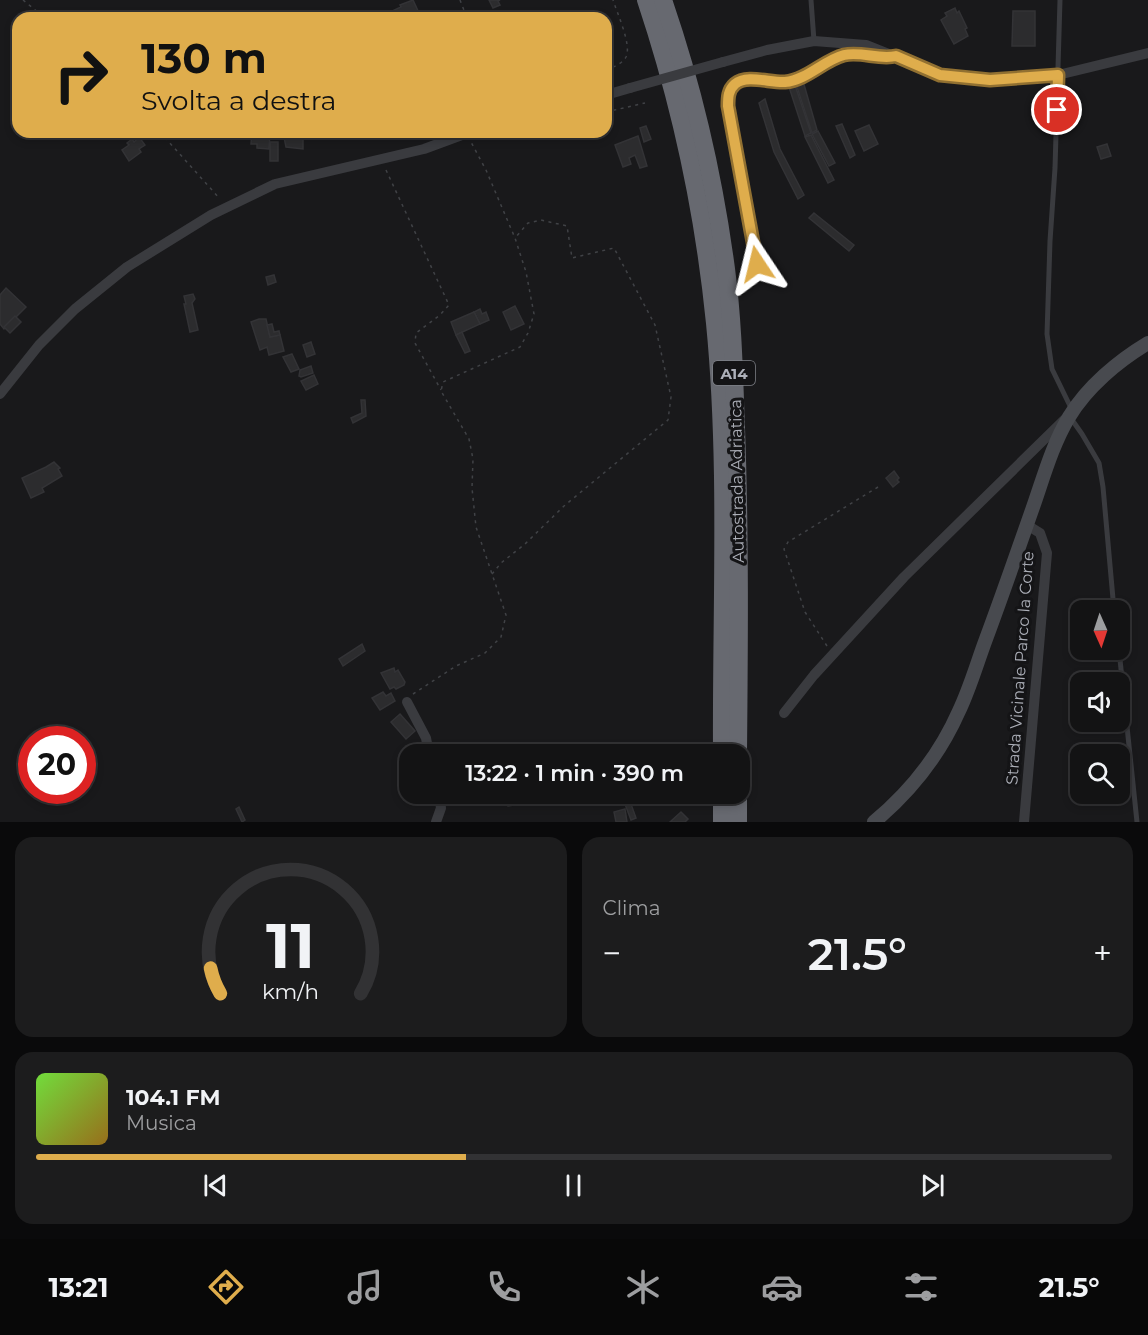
<!DOCTYPE html>
<html lang="it">
<head>
<meta charset="utf-8">
<style>
	:root { --surface:#131314; --page:#1c1c1d; --text:#f1f3f6; --muted:#9d9ea0; --line:#323234; --accent:#dfad4c }
	body { margin:0; font-family:Montserrat,sans-serif; background:var(--page); color:var(--text); height:100vh; display:flex; flex-direction:column; font-size:22px; white-space:nowrap }
	* { box-sizing:border-box; margin:0 }
	p { font-size:20px; color:var(--muted) }
	.icon { flex:none; width:33px; height:33px; fill:none; stroke:currentColor; stroke-width:2; stroke-linecap:round; stroke-linejoin:round }
	.map { position:relative; height:822px; overflow:hidden }
	.sheet { display:flex; flex-direction:column; gap:15px; padding:15px; background:#0a0a0b; flex:1 }
	.sheet>* { flex:none }
	.hud { position:absolute; left:12px; top:12px; width:600px; height:126px; border-radius:18px; box-shadow:0 3px 9px #0003,0 0 0 2px var(--line); background:#dfad4c; color:#111; overflow:hidden }
	.needle { width:39px; rotate:177deg }
	.fabs { position:absolute; left:1070px; top:600px; display:grid; gap:12px }
	.fabs a { display:grid; place-items:center; width:60px; height:60px; border-radius:12px; background:var(--surface); box-shadow:0 3px 9px #0003,0 0 0 2px var(--line); font-size:30px }
	.speed { position:absolute; left:18px; top:726px; display:flex; gap:12px; font-size:30px; font-weight:700; text-align:center }
	.speed>* { display:grid; place-content:center; width:78px; height:78px; border-radius:50%; background:var(--surface); box-shadow:0 3px 9px #0003,0 0 0 2px var(--line); line-height:1 }
	.speed .limit { border:9px solid #d22; background:#fff; color:#111 }
	.pin { position:absolute; display:grid; place-items:center; width:51px; height:51px; color:#fff; margin:-26px; border:3px solid #fff; border-radius:50%; box-shadow:0 2px 6px #0007 }
	.me { position:absolute; width:66px; margin:-33px; rotate:350deg; stroke-linejoin:round; filter:drop-shadow(0 0 4px #0008) }
	.turn { display:flex; align-items:center; gap:21px; height:126px; padding:0 30px; font-size:27px }
	.turn .icon { width:78px; height:78px; stroke-width:2.5 }
	.turn b { display:block; font-size:42px; line-height:51px }
	.big { font-size:45px; font-weight:600; line-height:1.1 }
	.sheet .card { flex:1; display:flex; flex-direction:column; justify-content:center; gap:9px; min-width:0; padding:0 21px; border-radius:18px; background:var(--page) }
	.sheet .dial { align-items:center; gap:0 }
	.dial svg { height:156px; overflow:visible; fill:none; stroke:var(--line); stroke-width:7; stroke-linecap:round; text-anchor:middle }
	.dial text { fill:var(--text); stroke:none }
	.song { display:flex; align-items:center; gap:18px }
	.cover { width:72px; height:72px; border-radius:9px; background:linear-gradient(135deg,hsl(100 70% 55%),hsl(40 70% 35%)) }
	.played { height:6px; border-radius:3px; background:linear-gradient(90deg,var(--accent) 40%,var(--line) 40%) }
	.keys { display:flex; justify-content:space-around; direction:ltr }
	.heat { display:flex; justify-content:space-between; align-items:center; font-size:33px; direction:ltr }
	.sheet .tiles { flex:1; display:grid; gap:15px; grid-template-columns:1fr 1fr }
	.card:last-child { grid-column:span 2 }
	.trip { position:absolute; left:399px; top:744px; width:351px; height:60px; border-radius:18px; background:var(--surface); box-shadow:0 3px 9px #0003,0 0 0 2px var(--line); font-weight:600; line-height:60px; text-align:center }
	.menu { display:flex; height:96px; justify-content:space-around; align-items:center; background:#080808; color:var(--muted) }
	.menu .icon { width:42px; height:42px }
	.menu .active { color:var(--accent) }
	.menu b { font-size:27px; color:var(--text) }
	.map>svg:first-child { display:block }
</style>
</head>
<body>
<div class="map">
<svg width="1148" height="822" viewBox="0 0 1148 822">
	<rect width="100%" height="100%" fill="#19191b"/>
	<g fill="#2c2c2e" stroke="#333336" stroke-width="1.5">
		<path d="M413,0L419,13L416,15L418,18H392L395,17L392,11L401,7L400,5Z"/>
		<path d="M489,0H500L498,1L500,5L493,8Z"/>
		<path d="M955,8L957,13L959,11L967,28L965,29L968,36L954,44L941,20L947,16L945,13Z"/>
		<path d="M1013,11H1035V46H1012Z"/>
		<path d="M803,81L817,130L812,133L796,84Z"/>
		<path d="M795,85L811,133L805,136L789,87Z"/>
		<path d="M765,99L780,149L804,195L798,199L774,152L759,103Z"/>
		<path d="M842,124L855,155L850,158L836,126Z"/>
		<path d="M869,125L878,144L864,151L855,131Z"/>
		<path d="M646,126L651,139L644,142L640,128Z"/>
		<path d="M818,131L835,163L829,166L812,134Z"/>
		<path d="M252,132H270L269,149L257,148V144H251Z"/>
		<path d="M278,132H303V149L286,147L284,137H278Z"/>
		<path d="M811,135L834,180L828,183L805,137Z"/>
		<path d="M638,136L647,166L640,168L635,155L629,158L631,164L623,167L615,145Z"/>
		<path d="M139,137L145,145L139,149L141,152L129,161L122,150L129,145L127,143L132,139L134,142Z"/>
		<rect x="270" y="142" width="8" height="19"/>
		<path d="M1107,144L1111,156L1101,159L1097,147Z"/>
		<path d="M814,213L854,245L849,251L809,218Z"/>
		<path d="M274,275L276,282L268,285L266,277Z"/>
		<path d="M6,288L26,307L4,329L0,324V295Z"/>
		<path d="M193,294L195,299L192,303L198,330L190,332L184,304H186L184,296Z"/>
		<path d="M515,306L524,324L511,330L503,312Z"/>
		<path d="M480,309L482,314L486,312L489,320L480,324L474,312Z"/>
		<path d="M474,312L480,324L456,335L451,322Z"/>
		<path d="M15,316L21,322L10,333L4,327Z"/>
		<path d="M259,319H266L270,337L280,335L284,351L269,355L267,347L260,350L251,322Z"/>
		<path d="M272,324L274,332L279,331L280,335L270,337L267,325Z"/>
		<path d="M462,332L470,351L465,353L456,335Z"/>
		<path d="M311,342L315,354L307,357L303,345Z"/>
		<path d="M292,354L299,369L291,372L283,357Z"/>
		<path d="M311,366L313,373L301,377L299,376L300,370Z"/>
		<path d="M314,375L318,384L306,390L301,381Z"/>
		<path d="M361,400H365L366,416L353,423L351,418L362,413Z"/>
		<path d="M54,462L60,468L58,469L62,476L42,488L44,492L31,498L22,478L46,467Z"/>
		<path d="M894,471L899,478L897,480L899,482L893,487L886,478Z"/>
		<path d="M362,644L365,651L343,666L339,659Z"/>
		<path d="M394,668L395,672L398,670L405,682L404,685L396,689L394,687L390,689L381,673Z"/>
		<path d="M383,692L386,696L391,693L395,701L380,710L372,698Z"/>
		<path d="M400,714L415,731L406,739L391,722Z"/>
		<path d="M526,748L528,754H513V752Z"/>
		<path d="M506,794H518L520,804L508,806Z"/>
		<path d="M629,803L631,804L636,818L631,820L625,804Z"/>
		<path d="M239,807L245,820L242,822L236,809Z"/>
		<path d="M625,809L627,822H616L614,812Z"/>
		<path d="M681,812L688,819L685,822H670Z"/>
	</g>
	<g fill="none" stroke-linecap="round" stroke-linejoin="round">
		<g stroke="#404246" stroke-width="1.5" stroke-dasharray="3 4.5" stroke-linecap="butt">
			<path d="M23,0L45,18"/>
			<path d="M460,0L467,18"/>
			<path d="M606,70C613,67 622,64 626,57C632,45 617,13 613,0"/>
			<path d="M606,112L645,103"/>
			<path d="M160,132L220,199"/>
			<path d="M478,139L513,132"/>
			<path d="M386,170L449,305L440,315L416,333L415,343L441,390"/>
			<path d="M492,574L501,563L525,544L564,506L668,420L671,397L655,325L614,248L572,258L567,226L541,220L528,223L515,238"/>
			<path d="M827,646L805,612L784,549L788,542L878,487"/>
			<path d="M413,694L456,666L485,653L501,637L506,615L476,527L472,488L473,459L469,439L441,391L443,382L520,347L528,333L534,314L526,272L515,238L486,170L471,142"/>
		</g>
		<g stroke="#3a3b3f" stroke-width="5">
			<path d="M811,0L814,41"/>
			<path d="M1060,0L1055,168L1050,241L1047,334L1052,369L1072,410"/>
			<path d="M757,264L728,106C728,98 728,90 735,84C747,74 771,83 786,82C808,79 825,59 846,55C859,53 875,56 888,58"/>
			<path d="M1070,417L1082,434L1099,463L1103,487L1114,610"/>
			<path d="M1119,650L1137,822"/>
		</g>
		<g stroke="#3a3b3f" stroke-width="10">
			<path d="M723,62L767,50L814,41L866,45L941,75L990,80L1058,75L1148,53"/>
			<path d="M606,95L630,88"/>
			<path d="M0,394L39,345L75,309L127,267L211,215L275,184L424,149L470,132"/>
			<path d="M407,702L426,738L429,754"/>
			<path d="M784,713L814,675L904,577L1064,420"/>
			<path d="M436,822L441,808L439,794"/>
			<path d="M1024,822L1047,553L1040,533L1027,525"/>
		</g>
		<path stroke="#484a4f" stroke-width="14" d="M874,822C910,792 940,754 959,711C970,688 977,663 986,639C1002,596 1017,553 1032,510C1043,479 1052,445 1069,417C1087,387 1118,361 1148,343"/>
		<g stroke="#676970" stroke-width="18">
			<path d="M646,0C681,105 704,213 715,323C729,466 721,611 722,754"/>
			<path d="M663,0C693,87 714,178 726,269C733,322 734,375 736,428C740,537 739,646 738,754"/>
			<path d="M722,794V822"/>
			<path d="M738,822V794"/>
		</g>
		<path stroke="#3a3b3f" stroke-width="10" d="M630,88L723,62"/>
	</g>
	<g fill="none" stroke-linecap="round" stroke-linejoin="round">
		<g stroke="#917031" stroke-width="15">
			<path id="route" d="M757,264L728,106C728,98 728,90 735,84C747,74 770,83 785,82C807,80 824,60 844,55C861,51 879,60 896,56L940,75L990,80L1058,75L1057,110"/>
		</g>
		<use href="#route" stroke="#dfad4c" stroke-width="10"/>
	</g>
	<g text-anchor="middle" dominant-baseline="central" stroke-width="6" stroke-linejoin="round" paint-order="stroke">
		<rect fill="#141416" stroke="#7f8188" stroke-width="1.5" x="713" y="361" width="42" height="24" rx="4.5"/>
		<g font-size="15" font-weight="bold" fill="#adb0b9">
			<text x="734" y="373">A14</text>
		</g>
		<g font-size="16" fill="#adb0b9" stroke="#141416">
			<text transform="translate(737 481) rotate(-91)">Autostrada Adriatica</text>
			<text transform="translate(1020 668) rotate(-86)">Strada Vicinale Parco la Corte</text>
		</g>
	</g>
</svg>
<div class="fabs">
<a><svg class="needle" viewBox="-14 -14 28 28"><path d="M0-13l5 13h-10z" fill="#e53935"/><path d="M0 13l5-13h-10z" fill="#9d9ea0"/></svg></a>
<a><svg class="icon" aria-label="sound" viewBox="0 0 24 24"><path d="M4 9h4l5-4v14l-5-4H4zM17 9q2 3 0 6"/></svg></a>
<a><svg class="icon" aria-label="search" viewBox="0 0 24 24"><circle cx="10" cy="10" r="6"/><path d="M15 15l6 6"/></svg></a>
</div>
<div class="speed"><div class="limit">20</div></div>
<div class="pin" style="left:1057px;top:110px;background:#d93025"><svg class="icon" aria-label="arrive" viewBox="0 0 24 24"><path d="M6 21V4h12l-3 4 3 4H6"/></svg></div>
<svg class="me" style="left:757px;top:264px" viewBox="-20 -20 40 40"><path d="M0-17L14 15 0 8-14 15z" fill="#dfad4c" stroke="#fff" stroke-width="4"/></svg>
<div class="trip">13:22 · 1 min · 390 m</div>
<div class="hud">
<div class="turn"><svg class="icon" aria-label="right" viewBox="0 0 24 24"><path d="M7 20v-9h11M14 6l5 5-5 5"/></svg><div><b>130 m</b>Svolta a destra</div></div>
</div>
</div>
<section class="sheet">
<div class="tiles">
<div class="card dial"><svg viewBox="0 0 100 80">
<path d="M14 69A42 42 0 1 1 86 69"/>
<path d="M14 69A42 42 0 0 1 9 56" stroke="#dfad4c"/>
<text x="50" y="56" font-size="32" font-weight="700">11</text>
<text x="50" y="72" font-size="11">km/h</text>
</svg></div>
<div class="card"><p>Clima</p>
<div class="heat"><a>−</a><b class="big">21.5°</b><a>+</a></div>
</div>
<div class="card">
<div class="song"><i class="cover"></i><div><b>104.1 FM</b><p>Musica</p></div></div>
<div class="played"></div>
<div class="keys"><svg class="icon" aria-label="previous" viewBox="0 0 24 24"><path d="M18 5L8 12l10 7zM5 5v14"/></svg><svg class="icon" aria-label="pause" viewBox="0 0 24 24"><path d="M8 5v14M16 5v14"/></svg><svg class="icon" aria-label="next" viewBox="0 0 24 24"><path d="M6 5l10 7-10 7zM19 5v14"/></svg></div>
</div>
</div>
</section>
<nav class="menu">
<b>13:21</b>
<svg class="icon active" aria-label="directions" viewBox="0 0 24 24"><path d="M12 3l9 9-9 9-9-9zM9 14v-3h6M13 9l2 2-2 2"/></svg>
<svg class="icon" aria-label="music" viewBox="0 0 24 24"><path d="M9 18V5l10-2v13"/><circle cx="6" cy="18" r="3"/><circle cx="16" cy="16" r="3"/></svg>
<svg class="icon" aria-label="phone" viewBox="0 0 24 24"><path d="M5 4h4l2 5-3 2q2 4 5 5l2-3 5 2v4C11 20 4 13 5 4z"/></svg>
<svg class="icon" aria-label="climate" viewBox="0 0 24 24"><path d="M12 3v18M4 7l16 10M4 17L20 7"/></svg>
<svg class="icon" aria-label="car" viewBox="0 0 24 24"><path d="M5 17H2v-5l4-1 3-4h7l3 4 3 1v5h-3M9 17h6M6 11h13"/><circle cx="7" cy="17" r="2"/><circle cx="17" cy="17" r="2"/></svg>
<svg class="icon" aria-label="filters" viewBox="0 0 24 24"><path d="M4 7h16M4 17h16"/><circle cx="9" cy="7" r="2"/><circle cx="15" cy="17" r="2"/></svg>
<b>21.5°</b>
</nav>
</body>
</html>
